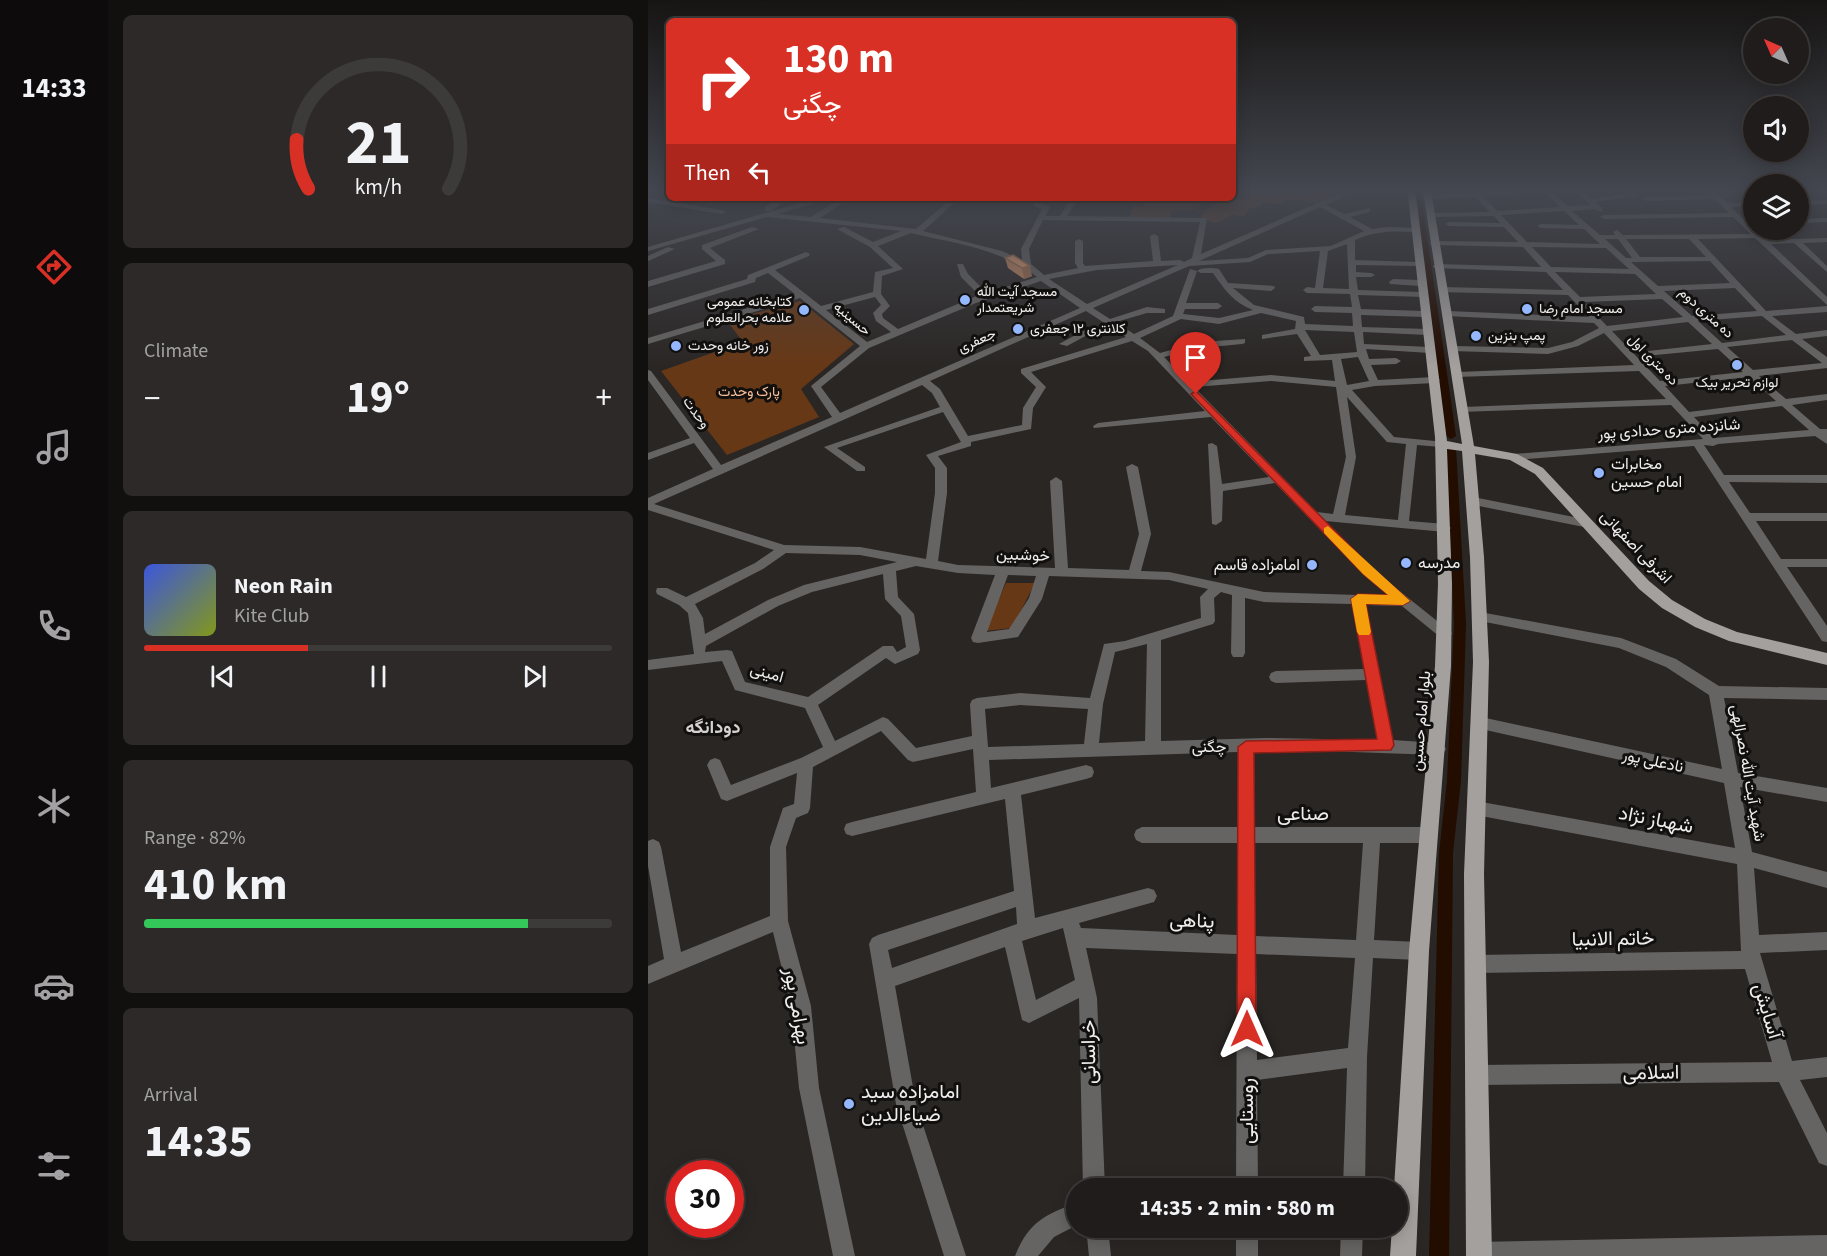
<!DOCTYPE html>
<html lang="en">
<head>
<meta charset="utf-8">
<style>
	:root { --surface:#201c1b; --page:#2d2928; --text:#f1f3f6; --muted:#a2a1a3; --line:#3d3a3a; --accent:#d93025 }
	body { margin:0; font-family:"Source Sans 3",Vazirmatn,sans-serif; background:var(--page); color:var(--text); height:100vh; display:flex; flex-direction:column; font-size:22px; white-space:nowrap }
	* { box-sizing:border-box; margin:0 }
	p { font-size:20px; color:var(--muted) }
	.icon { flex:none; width:33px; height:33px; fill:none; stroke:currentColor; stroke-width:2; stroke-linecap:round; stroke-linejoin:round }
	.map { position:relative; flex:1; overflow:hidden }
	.details { display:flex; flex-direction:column; gap:15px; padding:15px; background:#120f0f; width:540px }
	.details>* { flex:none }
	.guide { position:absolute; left:18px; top:18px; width:570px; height:183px; border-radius:9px; box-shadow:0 3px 15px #0003,0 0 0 2px var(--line); background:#d93025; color:#fff; overflow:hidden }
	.needle { width:39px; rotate:315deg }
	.tools { position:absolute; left:1095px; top:18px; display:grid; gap:12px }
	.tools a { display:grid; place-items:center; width:66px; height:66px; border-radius:50%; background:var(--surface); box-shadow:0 3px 15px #0003,0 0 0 2px var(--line); font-size:30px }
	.speed { position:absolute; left:18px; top:1160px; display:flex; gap:12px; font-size:30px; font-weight:700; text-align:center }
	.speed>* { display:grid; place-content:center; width:78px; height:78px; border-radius:50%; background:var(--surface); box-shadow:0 3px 15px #0003,0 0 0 2px var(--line); line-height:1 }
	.speed .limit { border:9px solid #d22; background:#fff; color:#111 }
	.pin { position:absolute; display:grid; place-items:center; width:51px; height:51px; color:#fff; margin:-62px -26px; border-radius:50% 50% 50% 0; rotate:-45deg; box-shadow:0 0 6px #0007 }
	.pin .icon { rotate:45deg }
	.me { position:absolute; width:66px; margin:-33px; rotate:0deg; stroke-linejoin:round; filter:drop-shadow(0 0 4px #0008) }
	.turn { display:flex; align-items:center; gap:21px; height:126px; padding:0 18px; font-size:27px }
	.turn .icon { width:78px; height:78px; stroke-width:2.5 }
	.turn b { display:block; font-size:42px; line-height:51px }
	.then { display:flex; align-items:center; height:57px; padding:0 18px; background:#0003; gap:12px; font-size:22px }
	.big { font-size:45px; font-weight:700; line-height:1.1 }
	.details .tile { flex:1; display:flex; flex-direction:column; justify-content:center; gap:9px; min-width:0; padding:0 21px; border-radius:9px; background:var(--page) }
	.details .dial { align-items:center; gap:0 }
	.dial svg { height:156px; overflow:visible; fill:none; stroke:var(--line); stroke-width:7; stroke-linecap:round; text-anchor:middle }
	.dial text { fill:var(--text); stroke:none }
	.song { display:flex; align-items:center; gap:18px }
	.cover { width:72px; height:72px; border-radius:9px; background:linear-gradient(135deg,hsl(230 70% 55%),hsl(70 70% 35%)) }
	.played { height:6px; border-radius:3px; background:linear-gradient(90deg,var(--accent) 35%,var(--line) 35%) }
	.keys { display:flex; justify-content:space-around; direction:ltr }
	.heat { display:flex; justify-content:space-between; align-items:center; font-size:33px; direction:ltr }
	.charge { height:9px; border-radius:4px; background:linear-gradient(90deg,#34c759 82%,var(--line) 0) }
	.trip { position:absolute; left:418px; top:1178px; width:342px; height:60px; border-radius:30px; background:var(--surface); box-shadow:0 3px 15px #0003,0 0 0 2px var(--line); font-weight:700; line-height:60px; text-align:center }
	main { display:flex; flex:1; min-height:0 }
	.dock { display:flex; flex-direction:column; width:108px; justify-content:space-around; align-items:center; background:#0d0b0b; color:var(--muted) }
	.dock .icon { width:42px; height:42px }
	.dock .selected { color:var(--accent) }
	.dock b { font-size:27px; color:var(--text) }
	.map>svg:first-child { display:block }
</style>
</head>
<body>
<main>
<nav class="dock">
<b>14:33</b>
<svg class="icon selected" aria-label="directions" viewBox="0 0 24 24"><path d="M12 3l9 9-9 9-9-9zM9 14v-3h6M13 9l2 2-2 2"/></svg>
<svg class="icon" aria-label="music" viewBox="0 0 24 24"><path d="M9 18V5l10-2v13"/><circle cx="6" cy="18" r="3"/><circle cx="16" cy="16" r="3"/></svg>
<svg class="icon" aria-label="phone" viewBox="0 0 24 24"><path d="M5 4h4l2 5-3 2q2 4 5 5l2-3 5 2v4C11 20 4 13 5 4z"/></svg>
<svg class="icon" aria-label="climate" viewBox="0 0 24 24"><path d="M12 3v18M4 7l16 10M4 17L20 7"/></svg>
<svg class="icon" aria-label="car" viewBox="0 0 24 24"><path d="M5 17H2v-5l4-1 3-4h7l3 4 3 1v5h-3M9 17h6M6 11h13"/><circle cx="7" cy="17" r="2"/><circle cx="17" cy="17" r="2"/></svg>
<svg class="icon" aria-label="filters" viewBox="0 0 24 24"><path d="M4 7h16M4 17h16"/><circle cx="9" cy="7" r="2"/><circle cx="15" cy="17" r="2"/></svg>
</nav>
<section class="details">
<div class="tile dial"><svg viewBox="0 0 100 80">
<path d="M14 69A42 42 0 1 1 86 69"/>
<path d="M14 69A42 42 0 0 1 8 44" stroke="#d93025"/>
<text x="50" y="56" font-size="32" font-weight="700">21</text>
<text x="50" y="72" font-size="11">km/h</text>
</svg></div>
<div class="tile"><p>Climate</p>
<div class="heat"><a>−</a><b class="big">19°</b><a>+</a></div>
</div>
<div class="tile">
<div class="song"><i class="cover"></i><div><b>Neon Rain</b><p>Kite Club</p></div></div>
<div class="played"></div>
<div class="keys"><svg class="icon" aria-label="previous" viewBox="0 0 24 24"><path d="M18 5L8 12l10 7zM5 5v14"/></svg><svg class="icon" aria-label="pause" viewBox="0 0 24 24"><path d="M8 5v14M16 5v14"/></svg><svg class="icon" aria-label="next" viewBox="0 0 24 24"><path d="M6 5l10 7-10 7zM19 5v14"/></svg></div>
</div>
<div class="tile"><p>Range · 82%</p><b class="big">410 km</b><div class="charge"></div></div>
<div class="tile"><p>Arrival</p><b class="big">14:35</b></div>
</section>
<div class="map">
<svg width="1179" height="1256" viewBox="0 0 1179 1256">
	<rect width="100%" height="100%" fill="#2a2624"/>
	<g fill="#673816">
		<path d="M596,191H693L667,203L638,199L633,204L615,202L612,207L602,208L596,216L584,215L568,223L553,218C560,202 580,198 596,198L592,192Z"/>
		<path d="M499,200L554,203L548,209L523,211L522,218H481L485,206H494Z"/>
		<path d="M152,301L206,344L153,389L171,417L79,455L13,371L95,342L79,321Z"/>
		<path d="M358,583H387L364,628L337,631Z"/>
	</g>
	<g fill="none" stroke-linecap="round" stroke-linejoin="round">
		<g fill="#230c00" fill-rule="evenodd">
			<path d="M764,191H770L773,194L808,436L803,439L798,436L767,194Z"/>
			<path d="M803,445L808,448L818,624L813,781L805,853L801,1256H781L791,853L799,781L806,624L798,448Z"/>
		</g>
		<g fill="#666463" fill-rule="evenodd">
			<path d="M697,191H707L678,205L696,214L722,208V212L702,217L724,229L739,227L766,228L770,230L766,232C745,231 727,231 707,240V260L770,262L774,264L770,266L708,265V272L723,273L727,275L723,277H708L710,290L774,292L777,293V297L710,295L713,309L777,311L781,314L777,317L713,315L714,327L780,329L785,332L780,335L715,332L716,344L782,347L787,350L782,353L718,349L721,359L748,358L753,361L748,364L723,365L730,380L787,377L792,380L787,383L727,386L704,390L746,437L797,442L798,444L793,447L769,445L761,521L797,524L803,528L797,532L677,521L723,568L804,633L802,637H792L754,606L718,605L745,740L790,743L795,744L798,749L795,754L790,755L676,751H606V827H780L786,830L788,835L786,840L780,843H732L726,940L771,942L777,945L780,951L777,957L771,960L725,958L719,1057L717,1188H695L699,1068L609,1080L610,1188H588L589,954L438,948L449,998L457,1188H435L431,998L381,1023L374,1020L357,947L247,986L268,1104L318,1256H296L248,1104L221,944L224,938L230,935L366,891L357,799L204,836L198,834L196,829L198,824L204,822L328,792L325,749L265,762L260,760L233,731L165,767L162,808L160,813L148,818L138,847L140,921L163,1006L171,1088L207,1256H185L151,1088L143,1006L125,932L0,984V966L16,959L0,866V841L5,839L11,842L13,847L33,952L122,916V847L135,808L146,804L149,773L79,801L73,799L59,765L62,760L67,758L72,760L83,785L153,758L175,747L157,708L87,690L74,661L0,670V660L46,654L40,613L31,605L9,594L8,591L9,588H19L38,597L107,563L126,550L0,510V498L65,469L46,443L0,460V453L42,438L0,380V370L3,371L73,465L184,417L163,386L212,346L152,298L0,344V338L147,294L120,273L108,278L107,282L0,315V309L99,279L100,275L158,252L162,254L161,256L127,270L173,306L225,292L227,272L245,268L222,247L189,229L196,227L225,242L253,231L119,217L0,251V247L169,198H181L196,202L172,218L268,229L304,198H312L275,231L354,251L374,260L373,249L394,209L385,206L391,198H399L394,204L402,207L397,216H412L423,198H431L419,216L559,218L553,254ZM174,201L185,203L163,217L130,214ZM672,207L716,231L683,246L618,250L600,258L551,261ZM395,220L552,222L544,258L536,262L532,260L513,261L510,236L506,234L502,236L505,261L437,266L435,263V241L431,239L427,241V263L430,268L396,275L383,264L381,249ZM263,233C305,243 354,249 389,277L339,293L320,274L315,264H309L313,277L331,295L250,329L235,318L234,314L242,306L233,294L234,276L255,269L230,246ZM699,244L701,289L675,288L680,251ZM672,251L667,288L659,287L655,290L659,293L702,294L704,307L667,306L663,309L667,312L704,313L705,326L657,324L656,317L606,305L585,288L623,291L627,288L626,286L580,283L571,269C565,268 554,267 549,271L542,269L525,316L486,334L468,322L499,313H517V309L499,307L462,319L445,308L541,266L602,262L620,254ZM530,265L439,304L401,279L449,270ZM549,271L553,273H565C576,289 586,303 605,310L571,318L535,314L537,309H570L574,306L570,303H538ZM393,281L432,308L192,413L173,387L221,348L328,303ZM227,297L233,305L225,313L228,321L243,332L219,342L178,310ZM438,311L478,337L373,369V373L388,387L375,408L374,425L320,436L292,389L282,381ZM613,313L648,321L647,329L614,335V339L649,334L663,356L656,357V361L684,360L687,381L623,375L541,382L516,357L552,348L594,344L597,343V339L552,342L512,353L492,338L533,319L571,324ZM657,330L706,332L709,352L672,355ZM484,341L500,351L557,411L450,423L445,426L446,428L563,417L621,477L574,484L569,446L564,443L560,444L564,524L568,525L574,521L575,491L627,483L715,574L742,596L616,592L521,572L493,571L503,534L490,467L484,464L478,467L491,534L481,570L420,568L414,481L408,477L402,481L407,568L310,565L290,561L299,493V468L290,456L323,446V442L383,429L385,408L398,387L383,372ZM710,357L721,381L699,385L693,359ZM623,381L688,387L698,457L685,514L669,512L546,387ZM274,385L284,393L292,407L176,447L209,471H217V467L189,448L295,412L313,442L278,455L287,468V493L278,559L212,547L136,545L6,504ZM699,397L739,442L758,444L750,520L697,515L708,457ZM138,553L212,555L249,562L156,585L120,600L57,634L55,618L47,604L115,569ZM268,566L310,573L347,575L323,638L325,642L330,643L370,637L394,599L401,576L521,580L560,589L552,597L553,618L477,641L456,644L442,698L372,693L329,698L324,700L322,704L324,736L268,748L240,719L235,717L187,741L170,705L238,658L247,664L270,654L272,650L266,614L250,597L248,571ZM235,574L237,599L253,616L258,647L249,652L245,646H235L160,697L97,682L84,651L79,650L57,652L58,646L130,606L164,592ZM360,575L388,576L381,598L361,629L339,632ZM573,592L584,595L583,653L585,657H595L597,653V598L616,602L704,604L716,669L628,671L623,673L621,677L623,681L628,683L718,680L729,740L618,738L513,741V640L565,624L567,621L566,598ZM499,644L497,741L451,743L455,704L467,652ZM372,705L440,709L436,744L340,747L337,709ZM590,752V827H494L488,830L486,835L488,840L494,843H590L589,935L433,928L431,923L506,902L509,896L506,890L500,888L387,918L373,795L438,779L444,777L446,772L444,767L438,765L343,788L341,760ZM607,843H715L708,940L607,936ZM368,907L369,924L244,968L240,950ZM415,928L427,980L388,1000L374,941ZM608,954L707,958L700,1048L609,1060Z"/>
			<path d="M823,191H892L888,193L835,196L849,211L912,207L895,191H902L920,206L942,205L928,191H935L943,199L986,192L990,194L989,196L947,202L954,208V212L946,209L924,211L952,235H967L965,232L969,230L975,235L1103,234L1085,217L956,219L952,217L956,215L1081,213L1067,199L998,201L994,199L998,197L1062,195L1059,191H1066L1079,203L1106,202V206L1083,207L1118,240L1179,238V242L1155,243L1179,266V272L1146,243L1123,244L1179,297V305L1107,238L1050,239L1118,311L1179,306V312L1124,316L1148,334L1179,330V336L1154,339L1179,357V368L1111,376L1138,399L1179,394V400L1144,405L1172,429H1179V444L1167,436L1070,444L1065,446L1056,445L1076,475H1179V483L1081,482L1102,513H1179V521H1108L1133,559H1179V567H1139L1179,626V642L1174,641L1046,446L865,460L860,457L865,454L1055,439L1023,405L811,412L810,410L815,407L1018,399L991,371L807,377V373L810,372L986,365L956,333L930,346L900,354L803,351V347L806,346L900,348L924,342L951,328L946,323L797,316L796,314L800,311L941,317L920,295L791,292V288L794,287L915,290L898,272L786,268L785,266L789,264L893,267L875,247L783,245L782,243L786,241L870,242L856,227L801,226L797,224L801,222L852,223L846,216L783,217L779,215L783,213L842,212L827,197L780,199L776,197L780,195L823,192ZM916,211L931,225L893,224L889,226L893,228L936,229L952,244L879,242L853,215ZM957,239H970L984,258H978ZM978,239H1041L1058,257H992ZM884,247L958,248L981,269L903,267ZM1062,261L1082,283L1010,286L983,262ZM907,272L987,274L1008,294L932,297ZM1087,288L1109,311L1044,316L1016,291ZM1014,299L1035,317L959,326L936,302ZM1114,316L1138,335L1074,343L1050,321ZM1040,322L1064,344L1000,351L995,354L997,356L1070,349L1095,372L1012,381L964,331ZM1144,340L1174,363L1105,370L1079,347ZM1101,377L1128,401L1041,412L1017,386ZM1134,406L1161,430L1066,438L1046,417Z"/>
			<path d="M0,198L74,210L78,212L74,214L0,202Z"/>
			<path d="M131,198H140L123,211H117V207Z"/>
			<path d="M1179,200V204L1150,205V201Z"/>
			<path d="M1179,218V222L1150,223V219Z"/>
			<path d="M104,227L111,229L62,248L77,260V264L0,287V281L68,261L54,249V245Z"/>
			<path d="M20,247L27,249L0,261V256Z"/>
			<path d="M745,279L772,280L776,283L772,286L742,284L741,282Z"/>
			<path d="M446,325L454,327L419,346L411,344Z"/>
			<path d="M825,497L941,520L947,524L941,528L821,504L819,501L821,498Z"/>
			<path d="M832,612L973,638L1028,659L1071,686L1179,688V700L1076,698L1090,773L1179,788V802L1092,787L1104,852L1179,872V888L1106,868L1111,935L1179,932V950L1112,953L1144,1061L1179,1057V1077L1152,1080L1179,1133V1166L1171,1163L1131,1082L828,1085L821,1082L818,1075L821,1068L828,1065L1124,1062L1097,969L827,973L820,971L818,964L820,957L827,955L1093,951L1089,864L828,815L822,813L820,808L822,803L828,801L1087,848L1076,783L833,729L828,727L826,723L828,719L833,717L1074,769L1061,695L1018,667L971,648L827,620L825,617L827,614Z"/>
			<path d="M429,1203V1225L406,1237L390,1256H367C380,1223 397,1214 429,1203Z"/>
			<path d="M438,1227H460L463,1256H441Z"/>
			<rect x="588" y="1227" width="22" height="29"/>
			<path d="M693,1227H715L714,1256H692Z"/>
			<path d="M1179,1235V1256H821L820,1253L823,1245L831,1242Z"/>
		</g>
		<path fill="#a4a09e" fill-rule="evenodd" d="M757,191H765L768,196L799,441L814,444L775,191H783L826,446L869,454L895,468L1001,581L1024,600L1057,619L1089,632L1179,653V665L1081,641L1047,627L1014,608L991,589L887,474L862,460L827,454L836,557L841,662L836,874L844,1256H818L816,874L825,662L822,557L814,451L799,449L804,584L803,666L781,951L768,1256H742L744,1227H750V1188H746L761,951L787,666L790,584L787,437L760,196Z"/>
	</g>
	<path fill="#d48f61" d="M365,255L384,276L376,279L360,268L357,258Z"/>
	<path fill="#ac744f" d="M382,266L384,276L376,279L374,268Z"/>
	<path fill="#f6a671" stroke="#ac744f" stroke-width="1.5" d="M365,255L382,266L374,268L357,258Z"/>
	<linearGradient id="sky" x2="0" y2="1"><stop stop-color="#171514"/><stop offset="0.52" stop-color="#444750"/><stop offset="1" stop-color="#444750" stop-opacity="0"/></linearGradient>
	<rect width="1179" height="367" fill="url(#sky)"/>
	<path fill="#d93025" stroke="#8d1f18" stroke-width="1.5" d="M548,391L724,568L762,601L755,605L718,604L746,745L743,750L606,753L608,1029L606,1036L599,1039L592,1036L589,1029L590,747L598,741L729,739L703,599L710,594L740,595L715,574L545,396L543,394Z"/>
	<path fill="#f59e0b" d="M680,526L762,601L755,605L718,604L723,632L721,635H711L709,632L703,599L710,594L740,595L715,574L676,533V528Z"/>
	<g fill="#94b7fd" stroke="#11100f" stroke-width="2">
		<circle cx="317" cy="300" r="6"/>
		<circle cx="879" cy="309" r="6"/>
		<circle cx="156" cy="310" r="6"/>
		<circle cx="370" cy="329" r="6"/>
		<circle cx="828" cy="336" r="6"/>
		<circle cx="28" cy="346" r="6"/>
		<circle cx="1089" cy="365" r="6"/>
		<circle cx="951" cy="473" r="6"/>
		<circle cx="758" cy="563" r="6"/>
		<circle cx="664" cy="565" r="6"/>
		<circle cx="201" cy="1104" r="6"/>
	</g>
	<g text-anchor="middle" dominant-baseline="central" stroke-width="6" stroke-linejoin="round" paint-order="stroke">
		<g font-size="14" fill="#f0edec" stroke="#11100f" text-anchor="start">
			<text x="329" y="292">مسجد آیت الله<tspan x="329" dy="16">شریعتمدار</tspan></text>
			<text x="144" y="302" text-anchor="end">کتابخانه عمومی<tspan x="144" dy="16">علامه بحرالعلوم</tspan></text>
			<text x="891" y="309">مسجد امام رضا</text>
			<text x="382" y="329">کلانتری ۱۲ جعفری</text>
			<text x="840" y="336">پمپ بنزین</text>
			<text x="40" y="346">زور خانه وحدت</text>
			<text x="1089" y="383" text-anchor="middle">لوازم تحریر بیک</text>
		</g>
		<g font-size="14" fill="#f0edec" stroke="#11100f">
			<text transform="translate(1058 313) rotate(42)">ده متری دوم</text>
			<text transform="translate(204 319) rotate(40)">حسینیه</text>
			<text transform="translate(329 341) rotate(-24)">جعفری</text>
			<text transform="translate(1005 360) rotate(46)">ده متری اول</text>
			<text transform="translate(48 413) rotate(54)">وحدت</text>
		</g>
		<g font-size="14" fill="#fcbf97" stroke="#11100f">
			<text x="101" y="392">پارک وحدت</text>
		</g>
		<g font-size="16" fill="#f0edec" stroke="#11100f">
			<text transform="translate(1021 429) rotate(-4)">شانزده متری حدادی پور</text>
			<text transform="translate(988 547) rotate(46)">اشرفی اصفهانی</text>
			<text transform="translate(375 555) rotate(2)">خوشبین</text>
			<text transform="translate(119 673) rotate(16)">امینی</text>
			<text transform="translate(773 721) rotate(-85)">بلوار امام حسین</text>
			<text transform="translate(561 747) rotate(-1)">چگنی</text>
			<text transform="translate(1005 761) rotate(12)">نادعلی پور</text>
			<text transform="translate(1100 773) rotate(80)">شهید آیت الله نصرالهی</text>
		</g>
		<g font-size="16" fill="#f0edec" stroke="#11100f" text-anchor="start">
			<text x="963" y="464">مخابرات<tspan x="963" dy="18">امام حسین</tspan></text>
			<text x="770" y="563">مدرسه</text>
			<text x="652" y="565" text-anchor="end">امامزاده قاسم</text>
		</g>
		<g font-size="18" font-weight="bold" fill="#d7d2cf" stroke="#11100f">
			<text x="65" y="727">دودانگه</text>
		</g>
		<g font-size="20" fill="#f0edec" stroke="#11100f">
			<text x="655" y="814">صناعی</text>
			<text transform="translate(1008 820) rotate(11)">شهباز نژاد</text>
			<text transform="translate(544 921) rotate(2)">پناهی</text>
			<text transform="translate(965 939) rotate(-1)">خاتم الانبیا</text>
			<text transform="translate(149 1006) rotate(80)">بهرامی پور</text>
			<text transform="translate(1119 1011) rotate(73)">آسایش</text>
			<text transform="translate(441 1052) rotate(-91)">خراسانی</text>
			<text transform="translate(1003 1073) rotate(-1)">اسلامی</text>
			<text transform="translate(599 1111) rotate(-90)">روستایی</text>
		</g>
		<g font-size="20" fill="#f0edec" stroke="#11100f" text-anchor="start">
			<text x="213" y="1092">امامزاده سید<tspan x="213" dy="23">ضیاءالدین</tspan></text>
		</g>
	</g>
</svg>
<div class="tools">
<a><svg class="needle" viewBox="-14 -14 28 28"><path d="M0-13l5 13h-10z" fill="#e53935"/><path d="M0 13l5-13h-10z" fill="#a2a1a3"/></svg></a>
<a><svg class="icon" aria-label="sound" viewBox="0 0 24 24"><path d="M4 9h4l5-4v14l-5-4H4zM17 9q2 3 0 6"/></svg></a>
<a><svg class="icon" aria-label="layers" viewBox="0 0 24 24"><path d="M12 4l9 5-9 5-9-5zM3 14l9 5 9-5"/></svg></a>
</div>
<div class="speed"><div class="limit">30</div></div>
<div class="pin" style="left:548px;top:394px;background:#d93025"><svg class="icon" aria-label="arrive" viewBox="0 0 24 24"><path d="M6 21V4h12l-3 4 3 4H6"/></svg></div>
<svg class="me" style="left:599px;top:1029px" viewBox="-20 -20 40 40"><path d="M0-17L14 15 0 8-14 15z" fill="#d93025" stroke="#fff" stroke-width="4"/></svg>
<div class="trip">14:35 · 2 min · 580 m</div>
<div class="guide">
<div class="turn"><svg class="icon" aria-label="right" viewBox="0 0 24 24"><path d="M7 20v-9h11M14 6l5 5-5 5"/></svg><div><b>130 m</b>چگنی</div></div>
<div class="then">Then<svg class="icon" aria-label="left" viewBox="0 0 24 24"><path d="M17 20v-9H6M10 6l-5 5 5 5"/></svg></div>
</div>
</div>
</main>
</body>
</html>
